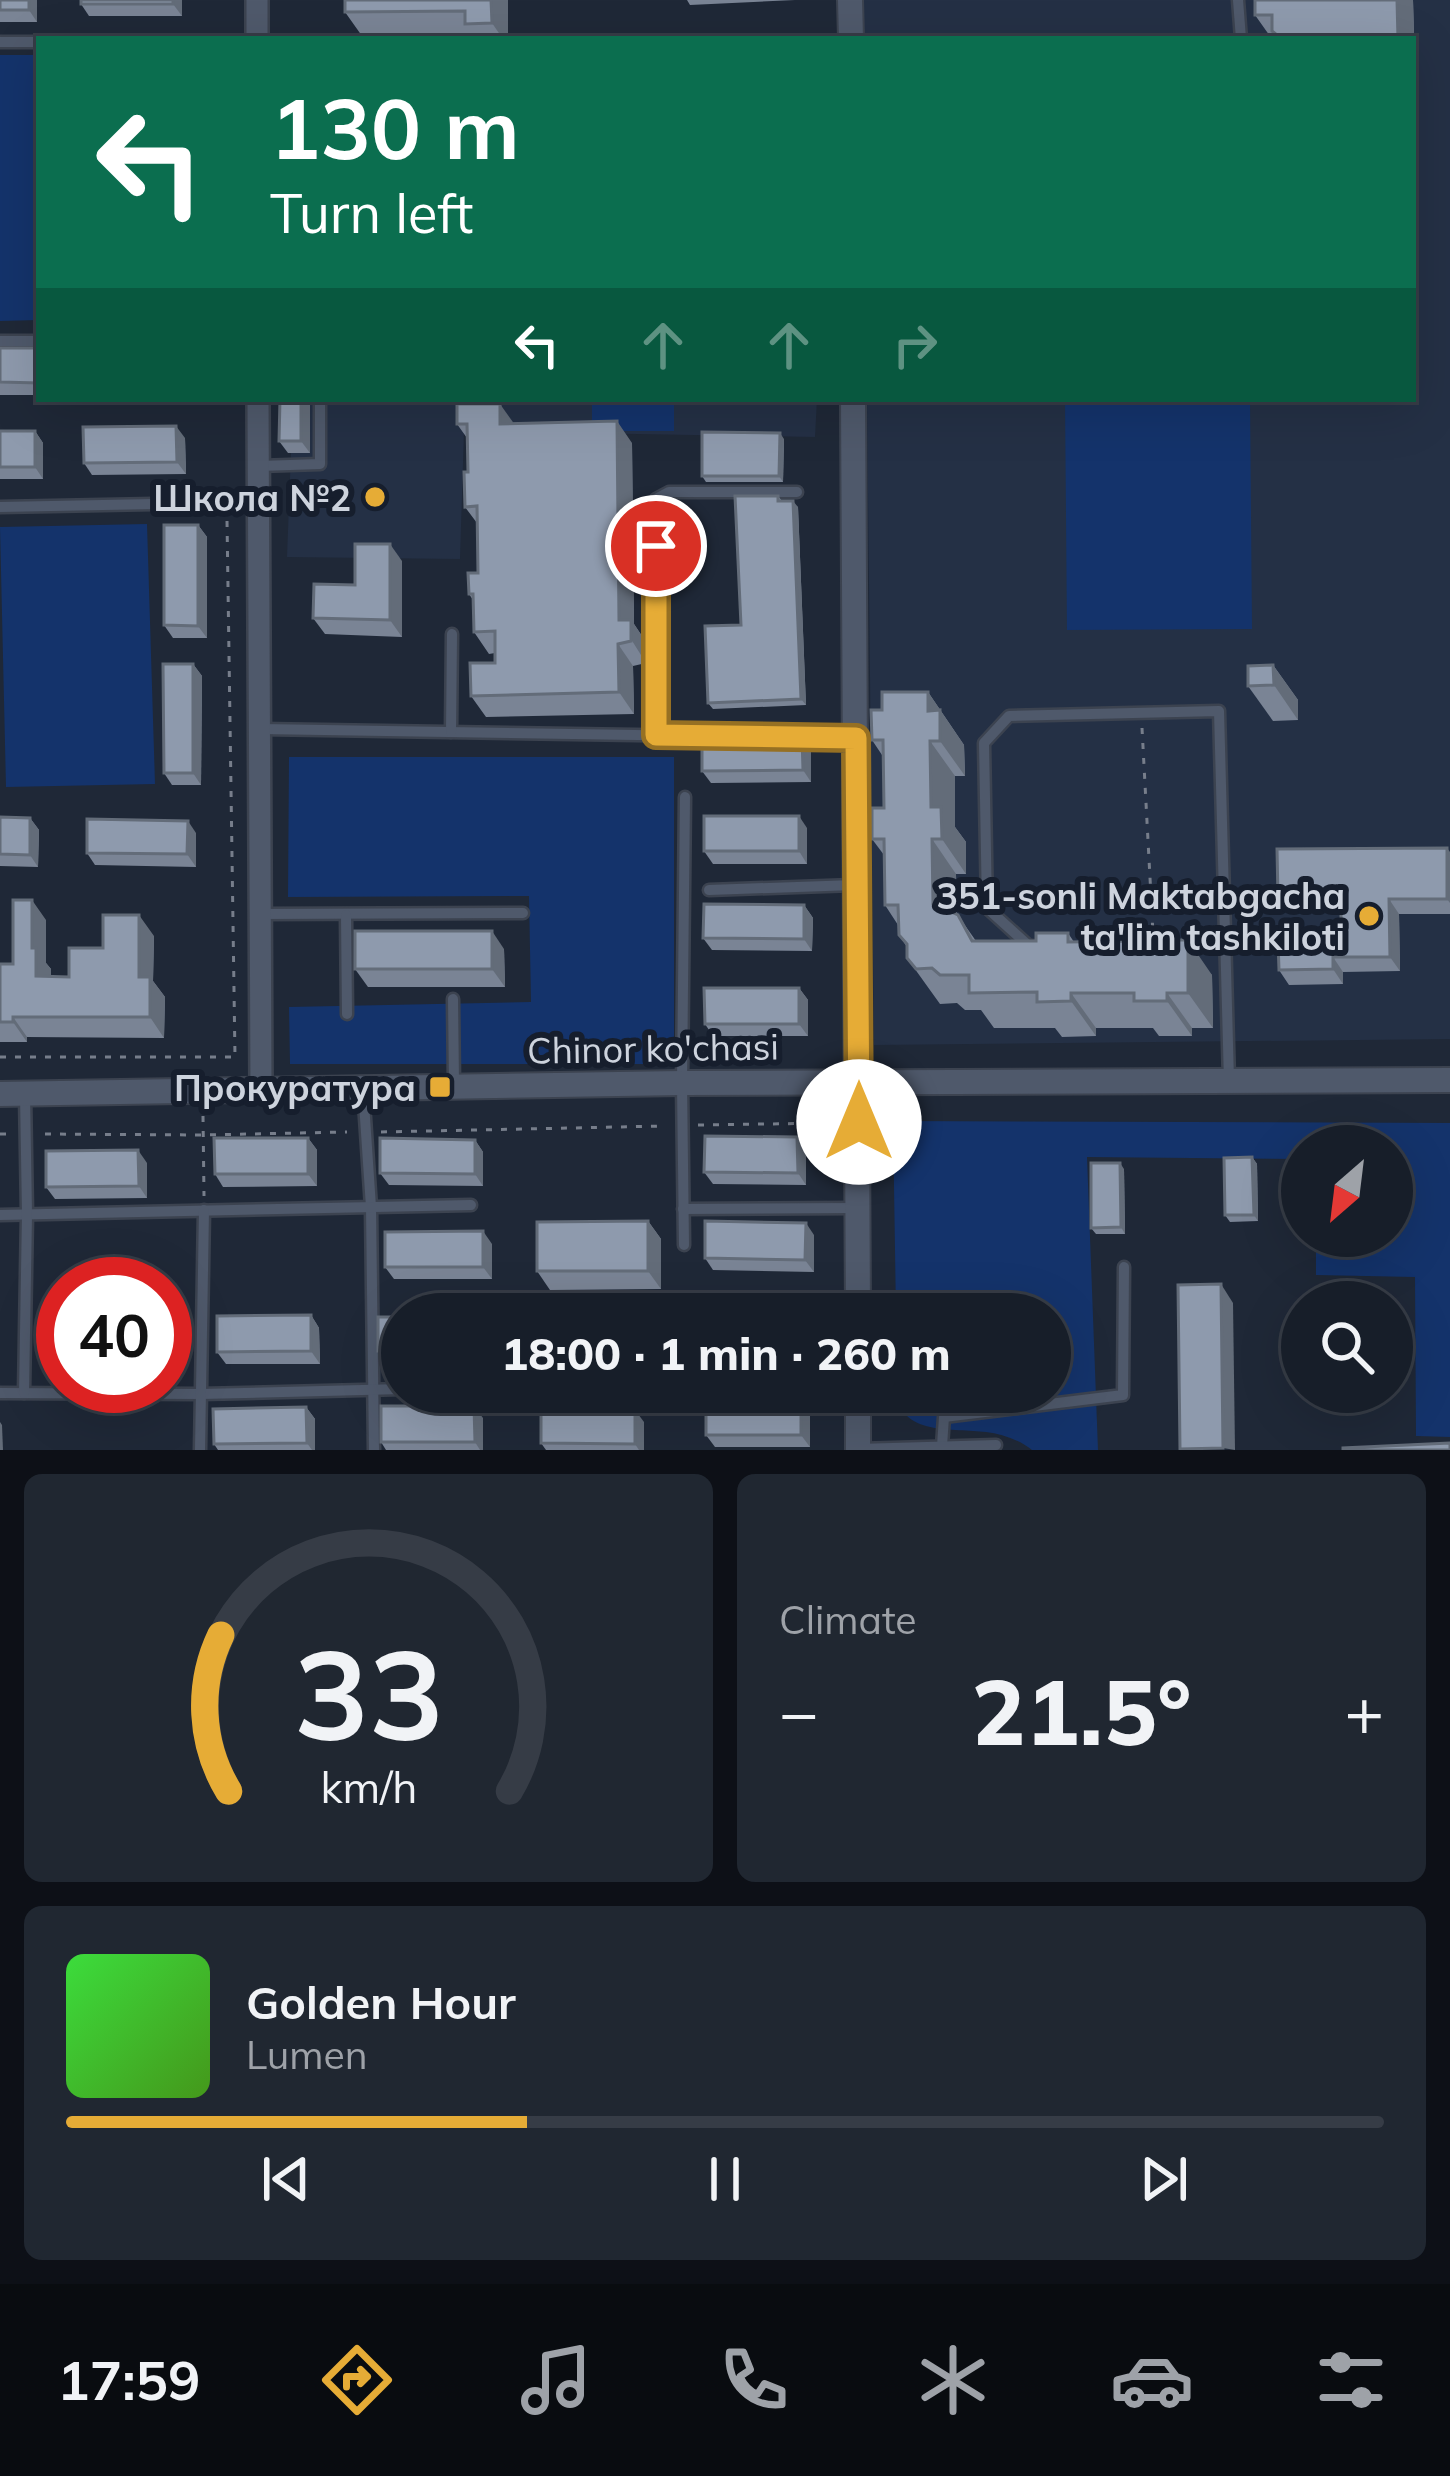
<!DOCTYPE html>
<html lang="en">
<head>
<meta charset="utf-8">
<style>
	:root { --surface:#171e29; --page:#202731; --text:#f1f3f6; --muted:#9ea2a8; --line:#363c46; --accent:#e6ac36 }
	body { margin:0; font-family:Mulish,sans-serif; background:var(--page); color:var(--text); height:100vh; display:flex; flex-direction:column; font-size:45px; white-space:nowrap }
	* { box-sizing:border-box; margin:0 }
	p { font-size:39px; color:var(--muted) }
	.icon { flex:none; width:66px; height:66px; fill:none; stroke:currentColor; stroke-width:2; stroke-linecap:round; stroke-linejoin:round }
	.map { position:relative; height:1450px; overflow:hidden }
	.drawer { display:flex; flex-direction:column; gap:24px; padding:24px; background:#0d1017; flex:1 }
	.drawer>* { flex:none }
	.top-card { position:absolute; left:36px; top:36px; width:1380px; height:366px; border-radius:0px; box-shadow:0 12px 48px #0002,0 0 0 3px var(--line); background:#0b6e4f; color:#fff; overflow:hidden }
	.needle { width:78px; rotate:208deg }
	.tools { position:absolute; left:1281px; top:1125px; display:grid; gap:24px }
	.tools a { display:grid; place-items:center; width:132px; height:132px; border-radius:50%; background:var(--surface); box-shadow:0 12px 48px #0002,0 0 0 3px var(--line); font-size:60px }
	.speed { position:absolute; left:36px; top:1257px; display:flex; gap:24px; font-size:60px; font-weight:700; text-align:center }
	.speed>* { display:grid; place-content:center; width:156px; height:156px; border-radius:50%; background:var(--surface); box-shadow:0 12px 48px #0002,0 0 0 3px var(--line); line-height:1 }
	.speed .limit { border:18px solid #d22; background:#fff; color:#111 }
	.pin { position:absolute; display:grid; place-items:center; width:102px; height:102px; color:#fff; margin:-51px; border:6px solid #fff; border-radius:50%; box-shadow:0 3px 12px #0007 }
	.me { position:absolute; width:132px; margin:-66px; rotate:0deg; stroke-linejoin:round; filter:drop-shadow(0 0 9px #0008) }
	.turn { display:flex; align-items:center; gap:42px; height:252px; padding:0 36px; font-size:54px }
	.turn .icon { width:156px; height:156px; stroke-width:2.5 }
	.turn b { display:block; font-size:84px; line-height:102px }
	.lanes { display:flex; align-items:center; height:114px; padding:0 36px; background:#0003; justify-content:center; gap:60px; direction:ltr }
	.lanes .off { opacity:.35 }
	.big { font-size:90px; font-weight:800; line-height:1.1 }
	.drawer .card { flex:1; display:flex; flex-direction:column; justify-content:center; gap:18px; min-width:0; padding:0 42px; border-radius:18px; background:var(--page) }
	.drawer .dial { align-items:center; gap:0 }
	.dial svg { height:312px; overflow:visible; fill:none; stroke:var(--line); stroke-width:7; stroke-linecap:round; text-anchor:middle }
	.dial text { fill:var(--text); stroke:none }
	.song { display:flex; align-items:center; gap:36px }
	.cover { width:144px; height:144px; border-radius:18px; background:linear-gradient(135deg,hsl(120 70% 55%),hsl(100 70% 35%)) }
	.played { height:12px; border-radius:6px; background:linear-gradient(90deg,var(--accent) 35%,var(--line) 35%) }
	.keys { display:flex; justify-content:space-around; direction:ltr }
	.heat { display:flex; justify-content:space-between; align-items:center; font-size:66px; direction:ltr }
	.drawer .tiles { flex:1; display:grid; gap:24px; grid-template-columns:1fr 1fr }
	.card:last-child { grid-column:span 2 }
	.trip { position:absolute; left:381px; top:1293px; width:690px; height:120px; border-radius:60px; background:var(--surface); box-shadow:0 12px 48px #0002,0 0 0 3px var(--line); font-weight:800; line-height:120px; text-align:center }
	.menu { display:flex; height:192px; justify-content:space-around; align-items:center; background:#090c10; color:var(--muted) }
	.menu .icon { width:84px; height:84px }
	.menu .selected { color:var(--accent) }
	.menu b { font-size:54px; color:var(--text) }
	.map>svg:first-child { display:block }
</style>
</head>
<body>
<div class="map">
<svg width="1450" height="1450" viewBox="0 0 1450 1450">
	<rect width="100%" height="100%" fill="#1f2837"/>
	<g fill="#243045">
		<path d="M863,0H1450V1039L874,1045L867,399H1413V39H863Z"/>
		<path d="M293,399H817L815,437L464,431L460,559L287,557Z"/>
	</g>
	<g fill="#14336b">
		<path d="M0,55H39V320L0,321Z"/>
		<rect x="592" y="399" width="82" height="32"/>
		<path d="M1065,399H1250L1252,629L1067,630Z"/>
		<path d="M147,524L155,784L6,787L0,527Z"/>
		<path d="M289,757H674V1064H290L289,1007L531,1002L529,896L288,897Z"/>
		<path d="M893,1121L1450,1123V1437L1416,1436L1415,1277L1316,1275V1236H1392V1146H1302V1159L1087,1157L1098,1450H1032C1020,1440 1002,1434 986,1432C955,1428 898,1436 898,1392H1050V1314H896Z"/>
	</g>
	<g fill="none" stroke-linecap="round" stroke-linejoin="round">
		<g stroke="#3c4350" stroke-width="15">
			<g id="service">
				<path d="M1238,0L1241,39"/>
				<path d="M0,42H39"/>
				<path d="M0,341H39"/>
				<path d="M259,466L320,464V399"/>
				<path d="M0,507L259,502"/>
				<path d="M261,729L770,737"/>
				<path d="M451,732L452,634"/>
				<path d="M656,735V499L669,492H797"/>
				<path d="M789,737L854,738"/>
				<path d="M709,890L854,885"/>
				<path d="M260,914L523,913"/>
				<path d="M346,915L347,1014"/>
				<path d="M1033,946H1029L987,908L984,743L1009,716L1219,711L1229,1081"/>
				<path d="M1184,947H1224"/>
				<path d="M453,999L454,1083"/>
				<path d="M363,1088L371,1207L374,1450"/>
				<path d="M683,1209L855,1208"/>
				<path d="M0,1215L471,1205"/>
				<path d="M684,1245L682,1083L685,797"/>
				<path d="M0,1393L201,1394L402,1389"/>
				<path d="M24,1393L27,1214L25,1094"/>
				<path d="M942,1446L944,1417L1123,1395L1124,1267"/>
				<path d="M858,1449L996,1445"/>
				<path d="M200,1450L204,1210"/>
			</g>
		</g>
		<g stroke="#3c4350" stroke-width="26">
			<g id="minor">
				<path d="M257,0V39"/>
				<path d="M258,399L261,1090"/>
			</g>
		</g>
		<g stroke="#3c4350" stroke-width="28">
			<g id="tertiary">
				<path d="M850,0L851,39"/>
				<path d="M853,399L858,1314"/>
				<path d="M0,1094L682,1083L1450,1080"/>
				<path d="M858,1392V1450"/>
			</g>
		</g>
		<g stroke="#777e8b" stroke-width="3" stroke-dasharray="6 9" stroke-linecap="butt">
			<path d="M1142,728L1153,934"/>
			<path d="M0,1057H235L227,520"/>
			<path d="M203,1116L204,1196"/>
			<path d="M698,1125L833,1123"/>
			<path d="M381,1132L665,1126"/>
			<path d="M0,1134H11"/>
			<path d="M45,1134L203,1135L347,1132"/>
		</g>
		<use href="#service" stroke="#4f596b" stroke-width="10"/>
		<use href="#minor" stroke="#4f596b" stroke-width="21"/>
		<use href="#tertiary" stroke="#4f596b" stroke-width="24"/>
	</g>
	<g fill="#7a8495">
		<rect x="0" y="0" width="37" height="22"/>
		<path d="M81,0H182V16H89L81,4Z"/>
		<path d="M345,0H508V39H475L472,35L362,36L345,12Z"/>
		<path d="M687,0H795L690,5Z"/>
		<path d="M1413,0L1417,139H1413V39H1272L1255,15Z"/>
		<rect x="0" y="348" width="39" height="47"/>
		<path d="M310,405V453H288L279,441Z"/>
		<path d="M514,423L632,443L634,624L646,642V663L633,666L634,714L486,717L471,696L495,663V653L489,654L474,632L473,600L469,594L478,573L477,523L465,507L468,472L467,438L457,424Z"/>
		<path d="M0,431H35L43,443V479H0Z"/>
		<path d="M185,438L186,474L92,475L84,463Z"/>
		<path d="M784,439L783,482H706L702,476Z"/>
		<path d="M778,496L782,501L798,507L806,705L713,709L708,703L741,625Z"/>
		<path d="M198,525L207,537V638H173L164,625Z"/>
		<path d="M402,561V637L325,634L313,618L355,585Z"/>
		<path d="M193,664L202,676L201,785H172L164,773Z"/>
		<path d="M1273,665L1298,700V720L1273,721L1248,686Z"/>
		<path d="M928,692L964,745L965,776H955V827L966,842V874H956L957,914L976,941H1036L1068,933L1074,942L1171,940L1212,975L1213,1028H1192V1036H1159L1153,1028H1096V1036L1062,1037L1055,1028H994L981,1010H965L957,1003L940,1004L907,958V947L899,935L898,925L885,905L884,855L872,839L884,808V758L872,740L882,710Z"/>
		<path d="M802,736L811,749V782L711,783L702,771Z"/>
		<path d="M0,817L30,818L39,830L38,867L0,866Z"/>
		<path d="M807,828V864H713L704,851Z"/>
		<path d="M196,833V867L95,865L87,853Z"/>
		<path d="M1450,852V914H1399L1400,971L1343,972V984L1289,985L1279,970L1341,940V913H1288L1278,898Z"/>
		<path d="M804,905L813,918L812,951L712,950L703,938Z"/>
		<path d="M46,920V963L51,969V976L69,977L103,948L154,936L153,981L165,997L164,1038L27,1037V1042H0V964H13Z"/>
		<path d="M504,949L505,987H368L355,969Z"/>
		<path d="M799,988L808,1000V1036H713L705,1024Z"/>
		<path d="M797,1137L806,1149V1185L713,1184L704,1172Z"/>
		<path d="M308,1138L317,1150V1186L223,1187L215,1174Z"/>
		<path d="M475,1140L483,1152V1186L389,1185L380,1173Z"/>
		<path d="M1252,1157L1257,1164L1258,1221L1230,1222L1225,1215Z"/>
		<path d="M147,1163V1198L55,1199L46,1187Z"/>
		<path d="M1124,1169L1125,1234H1096L1091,1228Z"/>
		<path d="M648,1221L661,1239V1289L550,1290L537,1271Z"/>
		<path d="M814,1235V1272L713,1270L705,1258Z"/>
		<path d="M492,1244V1279H394L385,1267Z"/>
		<path d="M311,1315L319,1328L320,1364H226L217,1352Z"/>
		<path d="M402,1317V1363H386L378,1351Z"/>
		<path d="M306,1407L315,1419V1450H218L214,1444Z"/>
		<path d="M810,1411V1447H715L706,1435Z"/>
		<path d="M483,1418V1450H386L381,1442Z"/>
		<path d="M644,1422V1450H546L541,1443Z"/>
	</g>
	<g fill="#636c79">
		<path d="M29,0H37V22L29,10Z"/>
		<path d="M173,0H182V16L173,4Z"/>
		<path d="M491,0H508V39H503L492,23Z"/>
		<path d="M1397,0H1413L1417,139L1413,133V39H1398Z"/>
		<path d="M301,399H305L310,405V453L301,441Z"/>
		<path d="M500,404L515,425L500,424Z"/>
		<path d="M617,421L632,443L634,624L646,642V663L619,620Z"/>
		<path d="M176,426L185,438L186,474L177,462Z"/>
		<path d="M35,431L43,443V479L35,467Z"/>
		<path d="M780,433L784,439L783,482L779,476Z"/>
		<path d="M793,501L798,507L806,705L801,699Z"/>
		<path d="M198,525L207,537V638L198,626Z"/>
		<path d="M390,544L402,561V637L390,620Z"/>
		<path d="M618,644L633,666L634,714L619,692Z"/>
		<path d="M193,664L202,676L201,785L193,773Z"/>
		<path d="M1273,665L1298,700V720L1274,685Z"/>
		<path d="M928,692L964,745L965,776L940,741L928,711Z"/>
		<path d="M802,736L811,749V782L803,770Z"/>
		<path d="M930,741L955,776V827L966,842V874L942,839L931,807Z"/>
		<path d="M799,816L807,828V864L799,851Z"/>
		<path d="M30,818L39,830L38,867L30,855Z"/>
		<path d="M188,821L196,833V867L187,854Z"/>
		<path d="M932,839L956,874L957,939L933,904Z"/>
		<path d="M1447,848L1450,852V903L1447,899Z"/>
		<path d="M1389,899L1399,914L1400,971L1390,957Z"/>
		<path d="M32,900L46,920V963L51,969V997L36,976L32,948Z"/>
		<path d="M804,905L813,918L812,951L804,939Z"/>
		<path d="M139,915L154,936L153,981L165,997L164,1038L150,1017L139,977Z"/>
		<path d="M492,931L504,949L505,987L492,969Z"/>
		<path d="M1165,932L1188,965V940L1212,975L1213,1028L1188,993L1166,940Z"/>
		<path d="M1333,957L1343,972V984L1333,969Z"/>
		<path d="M799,988L808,1000V1036L799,1024Z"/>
		<path d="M1071,993L1096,1028V1036L1071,1001Z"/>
		<path d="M1167,993L1192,1028V1036L1167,1001Z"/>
		<path d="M13,1017L27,1037V1042L13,1022Z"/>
		<path d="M797,1137L806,1149V1185L798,1173Z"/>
		<path d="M308,1138L317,1150V1186L308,1174Z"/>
		<path d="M475,1140L483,1152V1186L475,1174Z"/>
		<path d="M138,1150L147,1163V1198L139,1186Z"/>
		<path d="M1252,1157L1257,1164L1258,1221L1254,1215Z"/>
		<path d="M1120,1163L1124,1169L1125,1234L1121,1227Z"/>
		<path d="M648,1221L661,1239V1289L648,1271Z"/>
		<path d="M806,1223L814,1235V1272L805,1260Z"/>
		<path d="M483,1231L492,1244V1279L483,1267Z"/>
		<path d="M1221,1284L1233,1303L1235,1450L1223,1448Z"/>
		<path d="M311,1315L319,1328L320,1364L311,1351Z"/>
		<path d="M801,1399L810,1411V1447L801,1435Z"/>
		<path d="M474,1406L483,1418V1450H480L475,1442Z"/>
		<path d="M306,1407L315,1419V1450H312L307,1443Z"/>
		<path d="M635,1410L644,1422V1450H639L635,1444Z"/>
		<path d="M0,1422L2,1425L3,1450H0Z"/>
	</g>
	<g fill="#8e9aad" stroke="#636c79" stroke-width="3">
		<rect x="0" y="0" width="29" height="10"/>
		<rect x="81" y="0" width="92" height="4"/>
		<path d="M345,0H491L492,23L465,24V11L345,12Z"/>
		<path d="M1255,0H1397L1398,39H1282L1272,31V15H1255Z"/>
		<rect x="687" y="37" width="109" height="2"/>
		<path d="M0,348H39V383L0,382Z"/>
		<path d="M280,399H301V441H279Z"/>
		<path d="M457,404H500V424L617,421L619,620H631V641L618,644L619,692L471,696L470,663H495V631L474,632L473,594H469L468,573H478L477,506L465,507L464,472H468L467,424H457Z"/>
		<path d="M176,426L177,462L84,463L83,427Z"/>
		<rect x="0" y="431" width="35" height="36"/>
		<path d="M702,432L780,433L779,476H702Z"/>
		<path d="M735,496H778V501H793L801,699L708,703L705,626L741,625Z"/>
		<path d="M164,525H198V626L164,625Z"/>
		<path d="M355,544H390V620L313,618L314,584L355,585Z"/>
		<path d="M163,664H193V773H164Z"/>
		<path d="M1273,665L1274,685L1248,686V666Z"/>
		<path d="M882,692H928V711L940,710V741H930L931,807H941L942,839H932L933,904L958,915L972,941H1036V933H1068V942L1135,941V933L1165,932L1166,940H1188V993H1167V1001H1134V993H1071V1001L1037,1002V992L969,993V975H940L932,968L916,969L907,958V944L899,935L898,905H885L884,839H872V808H884L883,740H872L871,710H882Z"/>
		<path d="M802,736L803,770L702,771V737Z"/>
		<rect x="704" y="816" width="95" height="35"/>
		<path d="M0,817L30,818V855L0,854Z"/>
		<path d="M87,819L188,821L187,854L87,853Z"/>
		<path d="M1447,848V899H1389L1390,957H1333V969L1279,970L1278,941L1341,940V898H1278L1277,849Z"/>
		<path d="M13,900H32V948H36V976L69,977V948H103V915H139V977H150V1017H13V1022H0V964H13Z"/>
		<path d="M704,904L804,905V939L703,938Z"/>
		<rect x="355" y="931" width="137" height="38"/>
		<path d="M704,988H799V1024H705Z"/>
		<path d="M705,1136L797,1137L798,1173L704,1172Z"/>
		<path d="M214,1138H308V1174H215Z"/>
		<path d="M380,1138L475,1140V1174L380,1173Z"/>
		<path d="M138,1150L139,1186L46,1187V1151Z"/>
		<path d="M1252,1157L1254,1215H1225L1224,1158Z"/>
		<path d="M1091,1163H1120L1121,1227L1091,1228Z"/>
		<path d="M648,1221V1271H537V1222Z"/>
		<path d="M705,1221L806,1223L805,1260L705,1258Z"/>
		<path d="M483,1231V1267H385V1232Z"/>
		<path d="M1221,1284L1223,1448L1180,1449L1178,1285Z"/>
		<path d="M704,1312L805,1314H704Z"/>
		<path d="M311,1315V1351L217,1352V1316Z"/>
		<rect x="378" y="1317" width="24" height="34"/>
		<rect x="60" y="1322" width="3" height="31"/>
		<rect x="706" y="1399" width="95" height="36"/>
		<path d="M381,1406H474L475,1442H381Z"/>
		<path d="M306,1407L307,1443L214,1444L213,1409Z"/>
		<path d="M541,1408L635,1410V1444L541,1443Z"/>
		<path d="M1450,1443V1450H1343V1448Z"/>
	</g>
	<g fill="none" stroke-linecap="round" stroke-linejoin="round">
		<g stroke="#967023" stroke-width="30">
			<path id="route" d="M656,546V735L856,738L859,1122"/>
		</g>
		<use href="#route" stroke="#e6ac36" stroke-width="21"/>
	</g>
	<g fill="#e6ac36" stroke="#161e2d" stroke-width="4.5">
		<circle cx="375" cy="497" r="12"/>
		<circle cx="1369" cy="916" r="12"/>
		<rect x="428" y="1075" width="24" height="24" rx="6"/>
	</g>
	<g text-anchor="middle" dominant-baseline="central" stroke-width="12" stroke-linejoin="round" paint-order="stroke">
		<g font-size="36" font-weight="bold" fill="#cdd3dd" stroke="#161e2d" text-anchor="end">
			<text x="351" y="497">Школа №2</text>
			<text x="1345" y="895">351-sonli Maktabgacha<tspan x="1345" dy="41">ta'lim tashkiloti</tspan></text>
			<text x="416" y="1087">Прокуратура</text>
		</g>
		<g font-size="36" fill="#cdd3dd" stroke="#161e2d">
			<text transform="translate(653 1048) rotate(-1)">Chinor ko'chasi</text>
		</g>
	</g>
</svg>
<div class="tools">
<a><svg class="needle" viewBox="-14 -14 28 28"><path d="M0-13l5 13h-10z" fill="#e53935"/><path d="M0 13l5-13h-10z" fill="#9ea2a8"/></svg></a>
<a><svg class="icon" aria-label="search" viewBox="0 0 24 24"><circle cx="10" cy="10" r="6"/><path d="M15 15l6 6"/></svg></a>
</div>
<div class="speed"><div class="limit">40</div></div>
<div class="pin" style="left:656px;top:546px;background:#d93025"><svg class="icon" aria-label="arrive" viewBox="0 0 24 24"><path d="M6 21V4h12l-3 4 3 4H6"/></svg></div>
<svg class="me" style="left:859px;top:1122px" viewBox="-20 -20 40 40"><circle r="19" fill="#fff"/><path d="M0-13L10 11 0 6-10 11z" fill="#e6ac36"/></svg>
<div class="trip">18:00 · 1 min · 260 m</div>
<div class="top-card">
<div class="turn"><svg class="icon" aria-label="left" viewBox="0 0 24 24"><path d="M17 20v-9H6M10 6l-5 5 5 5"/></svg><div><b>130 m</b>Turn left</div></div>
<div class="lanes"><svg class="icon" aria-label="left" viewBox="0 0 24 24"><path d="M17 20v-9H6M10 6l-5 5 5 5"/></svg><svg class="icon off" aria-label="ahead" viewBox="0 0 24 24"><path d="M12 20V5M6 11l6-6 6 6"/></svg><svg class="icon off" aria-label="ahead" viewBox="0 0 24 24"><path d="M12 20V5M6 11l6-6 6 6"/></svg><svg class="icon off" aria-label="right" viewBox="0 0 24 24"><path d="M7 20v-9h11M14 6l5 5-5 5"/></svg></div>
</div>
</div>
<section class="drawer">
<div class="tiles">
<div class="card dial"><svg viewBox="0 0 100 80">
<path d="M14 69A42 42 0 1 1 86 69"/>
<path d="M14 69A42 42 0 0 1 12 29" stroke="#e6ac36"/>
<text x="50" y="56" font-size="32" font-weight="700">33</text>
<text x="50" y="72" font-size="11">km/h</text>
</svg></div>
<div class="card"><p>Climate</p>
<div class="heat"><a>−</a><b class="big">21.5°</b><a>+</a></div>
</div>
<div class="card">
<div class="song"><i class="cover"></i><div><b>Golden Hour</b><p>Lumen</p></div></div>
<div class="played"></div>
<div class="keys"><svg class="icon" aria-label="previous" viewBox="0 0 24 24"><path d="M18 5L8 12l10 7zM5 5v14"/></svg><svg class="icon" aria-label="pause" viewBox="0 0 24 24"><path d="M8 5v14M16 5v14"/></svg><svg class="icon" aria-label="next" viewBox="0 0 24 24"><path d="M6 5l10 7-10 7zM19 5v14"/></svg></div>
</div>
</div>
</section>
<nav class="menu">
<b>17:59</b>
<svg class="icon selected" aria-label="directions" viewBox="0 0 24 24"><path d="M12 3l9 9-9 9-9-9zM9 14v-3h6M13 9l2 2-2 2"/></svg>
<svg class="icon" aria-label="music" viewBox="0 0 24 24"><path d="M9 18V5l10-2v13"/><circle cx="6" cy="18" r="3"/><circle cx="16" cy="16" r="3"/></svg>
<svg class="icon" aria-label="phone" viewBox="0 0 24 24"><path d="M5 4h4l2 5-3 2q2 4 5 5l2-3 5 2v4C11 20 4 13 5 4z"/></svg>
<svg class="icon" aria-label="climate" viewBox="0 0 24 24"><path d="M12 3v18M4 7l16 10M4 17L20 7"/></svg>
<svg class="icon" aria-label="car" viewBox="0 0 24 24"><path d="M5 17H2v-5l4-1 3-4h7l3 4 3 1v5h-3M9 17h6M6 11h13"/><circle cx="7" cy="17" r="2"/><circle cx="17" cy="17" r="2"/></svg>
<svg class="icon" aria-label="filters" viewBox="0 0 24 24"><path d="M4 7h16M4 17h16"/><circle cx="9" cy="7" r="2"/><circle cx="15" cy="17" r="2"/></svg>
</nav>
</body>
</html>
